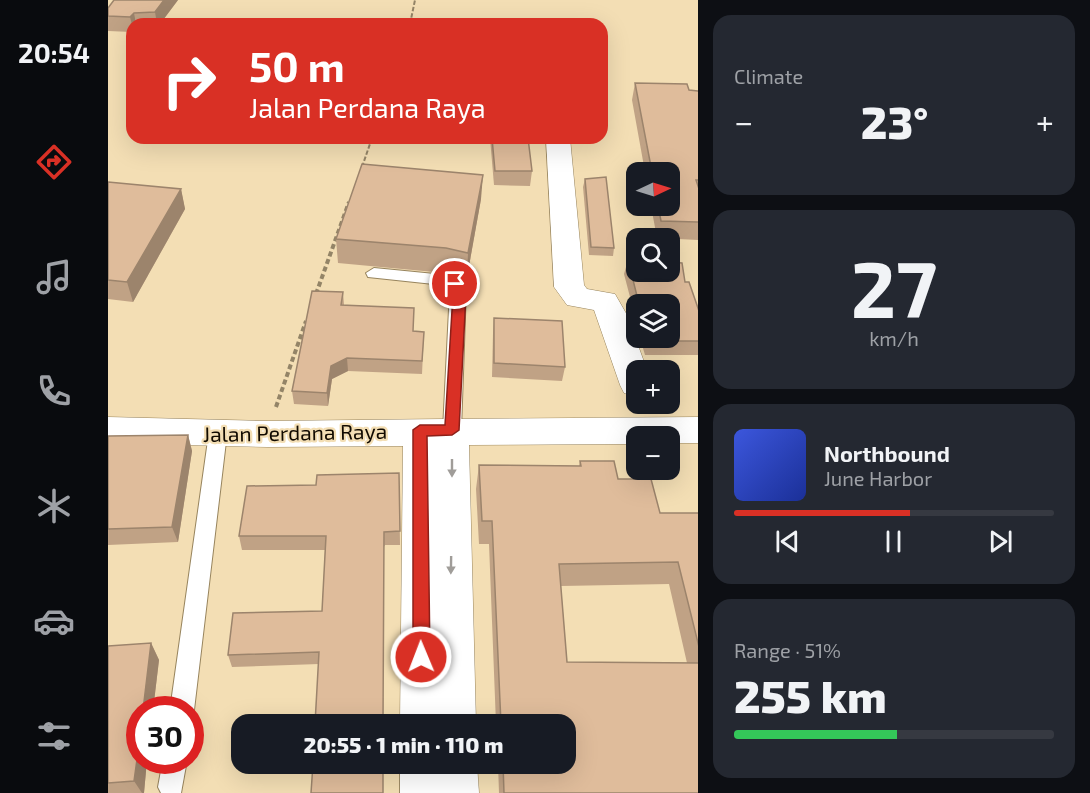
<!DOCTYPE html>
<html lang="en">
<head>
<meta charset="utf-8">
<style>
	:root { --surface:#171b24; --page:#242831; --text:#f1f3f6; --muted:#9ea1a6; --line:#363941; --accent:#d93025 }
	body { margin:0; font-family:"Exo 2",sans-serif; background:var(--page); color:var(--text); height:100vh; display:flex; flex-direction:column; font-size:22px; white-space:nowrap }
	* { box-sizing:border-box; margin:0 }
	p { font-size:20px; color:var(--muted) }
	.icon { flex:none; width:33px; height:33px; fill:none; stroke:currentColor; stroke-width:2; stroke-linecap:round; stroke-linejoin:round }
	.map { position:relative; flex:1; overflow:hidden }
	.side { display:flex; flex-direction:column; gap:15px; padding:15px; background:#0d0f14; width:392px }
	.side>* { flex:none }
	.hud { position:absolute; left:18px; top:18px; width:482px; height:126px; border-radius:18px; box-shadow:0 6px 24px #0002; background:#d93025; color:#fff; overflow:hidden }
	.needle { width:39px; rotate:86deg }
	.controls { position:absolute; left:518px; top:162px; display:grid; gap:12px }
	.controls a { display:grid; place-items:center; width:54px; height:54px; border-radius:12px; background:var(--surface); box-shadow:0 6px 24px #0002; font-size:30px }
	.speed { position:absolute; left:18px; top:696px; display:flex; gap:12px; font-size:30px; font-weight:700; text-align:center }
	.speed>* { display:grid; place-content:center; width:78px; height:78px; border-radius:50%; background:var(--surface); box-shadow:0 6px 24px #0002; line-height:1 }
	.speed .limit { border:9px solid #d22; background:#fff; color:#111 }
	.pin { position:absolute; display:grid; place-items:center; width:51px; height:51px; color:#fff; margin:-26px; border:3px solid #fff; border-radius:50%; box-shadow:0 2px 6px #0007 }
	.me { position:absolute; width:66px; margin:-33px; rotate:359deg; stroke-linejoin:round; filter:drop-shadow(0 0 4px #0008) }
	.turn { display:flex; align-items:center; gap:21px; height:126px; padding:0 24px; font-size:27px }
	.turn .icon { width:78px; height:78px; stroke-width:2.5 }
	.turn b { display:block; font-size:42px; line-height:51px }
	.big { font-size:45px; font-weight:800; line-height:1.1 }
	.side .widget { flex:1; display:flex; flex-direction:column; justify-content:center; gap:9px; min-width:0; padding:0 21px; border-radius:18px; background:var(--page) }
	.side .dial { align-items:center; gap:0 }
	.dial b { font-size:78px; line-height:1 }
	.song { display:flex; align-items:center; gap:18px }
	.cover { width:72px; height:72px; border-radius:9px; background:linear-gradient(135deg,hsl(230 70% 55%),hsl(230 70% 35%)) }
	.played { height:6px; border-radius:3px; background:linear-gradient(90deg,var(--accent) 55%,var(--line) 55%) }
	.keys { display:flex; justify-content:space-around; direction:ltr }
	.heat { display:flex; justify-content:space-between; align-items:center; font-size:33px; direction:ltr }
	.charge { height:9px; border-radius:4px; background:linear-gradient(90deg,#34c759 51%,var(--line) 0) }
	.trip { position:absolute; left:123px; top:714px; width:345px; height:60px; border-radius:18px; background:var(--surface); box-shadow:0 6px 24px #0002; font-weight:800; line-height:60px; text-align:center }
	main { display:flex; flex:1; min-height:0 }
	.menu { display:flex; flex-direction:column; width:108px; justify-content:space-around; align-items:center; background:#090b0e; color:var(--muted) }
	.menu .icon { width:42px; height:42px }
	.menu .selected { color:var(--accent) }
	.menu b { font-size:27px; color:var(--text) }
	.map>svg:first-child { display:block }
</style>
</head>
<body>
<main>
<nav class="menu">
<b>20:54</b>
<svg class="icon selected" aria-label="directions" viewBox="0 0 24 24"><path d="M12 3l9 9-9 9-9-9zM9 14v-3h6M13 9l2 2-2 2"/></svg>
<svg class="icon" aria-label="music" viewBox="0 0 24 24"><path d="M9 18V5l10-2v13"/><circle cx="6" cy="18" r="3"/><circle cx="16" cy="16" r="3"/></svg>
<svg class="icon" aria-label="phone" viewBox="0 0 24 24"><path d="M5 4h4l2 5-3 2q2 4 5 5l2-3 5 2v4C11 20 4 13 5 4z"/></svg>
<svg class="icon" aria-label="climate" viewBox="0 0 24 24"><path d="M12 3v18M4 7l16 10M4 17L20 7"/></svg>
<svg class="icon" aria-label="car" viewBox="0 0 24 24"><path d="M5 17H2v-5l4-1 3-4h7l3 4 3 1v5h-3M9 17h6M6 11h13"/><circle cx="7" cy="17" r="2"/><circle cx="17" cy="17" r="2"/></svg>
<svg class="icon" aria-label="filters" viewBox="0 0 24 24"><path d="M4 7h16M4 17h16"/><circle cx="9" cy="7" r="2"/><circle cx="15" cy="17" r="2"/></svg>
</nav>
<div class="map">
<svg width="591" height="793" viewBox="0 0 591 793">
	<rect width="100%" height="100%" fill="#f3deb4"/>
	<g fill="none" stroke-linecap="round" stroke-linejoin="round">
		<g stroke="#97845d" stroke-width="2">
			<g id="lane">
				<path d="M266,268L337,275L353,280L358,289L353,430L351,435H337L335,430L342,289L335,285L260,277L258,273Z"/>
				<path d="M110,426L117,428L119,433L86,710L82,718V710H62L101,433L103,428Z"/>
				<path d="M55,760H79L73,793H53L50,787Z"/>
			</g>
		</g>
		<g stroke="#97845d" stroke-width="1">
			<g id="street">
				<path d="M438,138H462L476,285L479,289L507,294L519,315L539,370H528V397L516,393L512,385L486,310L459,305L446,287Z"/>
				<path d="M0,417L160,421L337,419L344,417L351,419L591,417V443H561V436H528V444L361,445L368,724H292L295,446L160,447L0,443Z"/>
				<path d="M292,764H369L371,793H292Z"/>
			</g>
		</g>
		<g stroke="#938467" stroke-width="2" stroke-dasharray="4.5 2" stroke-linecap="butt">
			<path d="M302,24L307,0"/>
			<path d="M254,167L264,138"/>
		</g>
		<g stroke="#938467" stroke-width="4" stroke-dasharray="5 3" stroke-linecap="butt">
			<path d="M208,294L241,202"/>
			<path d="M168,407L198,321"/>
		</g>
		<use href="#lane" fill="#fff" fill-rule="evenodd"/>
		<use href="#street" fill="#fff" fill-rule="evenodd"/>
	</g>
	<g fill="#c0a285" fill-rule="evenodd">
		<path d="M70,0L52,24H24V32L0,31V8Z"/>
		<path d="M527,83L581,90L591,91V240L549,238L543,206H561V172H537L524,100Z"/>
		<path d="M382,138H420L424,171L422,186L386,185Z"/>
		<path d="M477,179L506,248L505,256L481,255L475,187Z"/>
		<path d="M0,182L73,189L77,209L25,302L0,299Z"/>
		<path d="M373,199L359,277L337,273L230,263L228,239Z"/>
		<path d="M520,260L577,282L591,311V355H537L532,338H561V304H528V320L516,274Z"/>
		<path d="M235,292L236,305L306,332H316L314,374L240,371L224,379L220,406L186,404L184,391Z"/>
		<path d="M386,318L457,367L454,381L384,377L385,333Z"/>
		<path d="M80,435L84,451L70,542L0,545V436Z"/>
		<path d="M472,461L510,479L552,513H591V793H391L390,764H458V724H388L381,544H371L368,489L371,465L471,466ZM561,584L579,663L459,662L453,586Z"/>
		<path d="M291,473L292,545H277L211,664L124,667L120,655L214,611L217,550H134L131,536Z"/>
		<path d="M43,643L51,660L45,710H32L39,760L36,793H0V646Z"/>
	</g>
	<g fill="#9c846c">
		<path d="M56,0H70L52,24H49L47,12Z"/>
		<path d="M26,13L28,24L24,25L22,17Z"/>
		<path d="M375,175L373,199L359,277L360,253Z"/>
		<path d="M73,189L77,209L25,302L19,282Z"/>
		<path d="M239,358L240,371L224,379L220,406L219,393L223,366Z"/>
		<path d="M80,435L84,451L70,542L64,527Z"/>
		<path d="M43,643L51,660L45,710H35Z"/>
		<path d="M32,738V760H39L36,793H34L26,781Z"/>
	</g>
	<g fill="#dfbc9b" stroke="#9c846c" stroke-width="1.5">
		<path d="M6,0H56L47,12L26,13L22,17L0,16V8Z"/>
		<path d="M527,83L579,84L581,90L591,91V180H588L591,189V222L553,221L550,206H561V172H544Z"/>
		<path d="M384,138H420L424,171H387Z"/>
		<path d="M254,164L375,175L360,253L338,248L228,239Z"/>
		<path d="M498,177L506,248L483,247L477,179Z"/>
		<path d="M0,182L73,189L19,282L0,280Z"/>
		<path d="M520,260H528V272H561V262L574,263L577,282H581L591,311V341H541L540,338H561V304H531Z"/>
		<path d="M204,291L235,292L233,305L306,308L305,331L316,332L314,361L239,358L223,366L219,393L184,391Z"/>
		<path d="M386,318L454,321L457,367L386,363Z"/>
		<path d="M80,435L64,527L0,529V436Z"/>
		<path d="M472,461H506L510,479H543L552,513H591V647L570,562L451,564L459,662L591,663V793H396L395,764H458V724H393L384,521H374L371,465L473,466Z"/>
		<path d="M291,473L292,531L276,532L275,724H207L211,652L120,655L125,613L214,611L218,536H131L139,486L208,485L209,475Z"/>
		<path d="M43,643L35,710H32V738L26,781L0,783V646Z"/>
		<path d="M205,764H275V793H203Z"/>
	</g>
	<defs><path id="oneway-solid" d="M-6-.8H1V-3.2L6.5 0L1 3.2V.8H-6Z" transform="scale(1.5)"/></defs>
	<g fill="#a09d99">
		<use href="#oneway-solid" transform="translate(344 468) rotate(90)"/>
		<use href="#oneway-solid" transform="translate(343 565) rotate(91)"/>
	</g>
	<path fill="#d93025" stroke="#8d1f18" stroke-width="1.5" d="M347,280L351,281L358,294L351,430L344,435L319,436L322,657L319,663L313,665L307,663L305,657V430L312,425H337L345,294L341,284Z"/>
	<g text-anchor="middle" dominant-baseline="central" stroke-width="4.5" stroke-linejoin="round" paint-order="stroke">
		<g font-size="21" fill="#110a00" stroke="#f3deb4">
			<text transform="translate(187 432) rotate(-1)">Jalan Perdana Raya</text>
		</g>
	</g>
</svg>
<div class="controls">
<a><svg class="needle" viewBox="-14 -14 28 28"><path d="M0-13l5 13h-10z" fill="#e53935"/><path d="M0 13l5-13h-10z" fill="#9ea1a6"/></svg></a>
<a><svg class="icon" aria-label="search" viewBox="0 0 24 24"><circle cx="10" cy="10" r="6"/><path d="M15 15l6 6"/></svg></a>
<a><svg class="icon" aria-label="layers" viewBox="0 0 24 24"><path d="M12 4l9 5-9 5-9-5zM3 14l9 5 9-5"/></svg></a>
<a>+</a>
<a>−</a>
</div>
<div class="speed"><div class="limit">30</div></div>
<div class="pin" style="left:347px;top:284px;background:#d93025"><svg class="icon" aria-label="arrive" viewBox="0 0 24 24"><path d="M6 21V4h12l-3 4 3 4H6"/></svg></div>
<svg class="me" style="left:313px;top:657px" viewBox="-20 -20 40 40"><circle r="17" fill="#d93025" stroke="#fff" stroke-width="3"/><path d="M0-11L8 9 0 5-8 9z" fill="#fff"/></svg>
<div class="trip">20:55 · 1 min · 110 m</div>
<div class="hud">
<div class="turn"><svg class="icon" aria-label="right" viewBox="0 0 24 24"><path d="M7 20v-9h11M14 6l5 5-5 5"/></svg><div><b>50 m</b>Jalan Perdana Raya</div></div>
</div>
</div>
<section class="side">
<div class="widget"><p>Climate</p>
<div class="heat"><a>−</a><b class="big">23°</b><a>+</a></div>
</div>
<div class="widget dial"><b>27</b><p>km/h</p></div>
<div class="widget">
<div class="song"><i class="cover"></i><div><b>Northbound</b><p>June Harbor</p></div></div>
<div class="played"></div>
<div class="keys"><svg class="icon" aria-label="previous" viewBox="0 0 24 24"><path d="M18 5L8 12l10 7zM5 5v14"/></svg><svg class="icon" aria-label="pause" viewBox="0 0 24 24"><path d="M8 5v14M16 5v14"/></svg><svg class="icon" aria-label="next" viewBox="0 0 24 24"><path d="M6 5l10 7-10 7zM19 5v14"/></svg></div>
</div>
<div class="widget"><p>Range · 51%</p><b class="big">255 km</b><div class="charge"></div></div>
</section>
</main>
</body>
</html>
